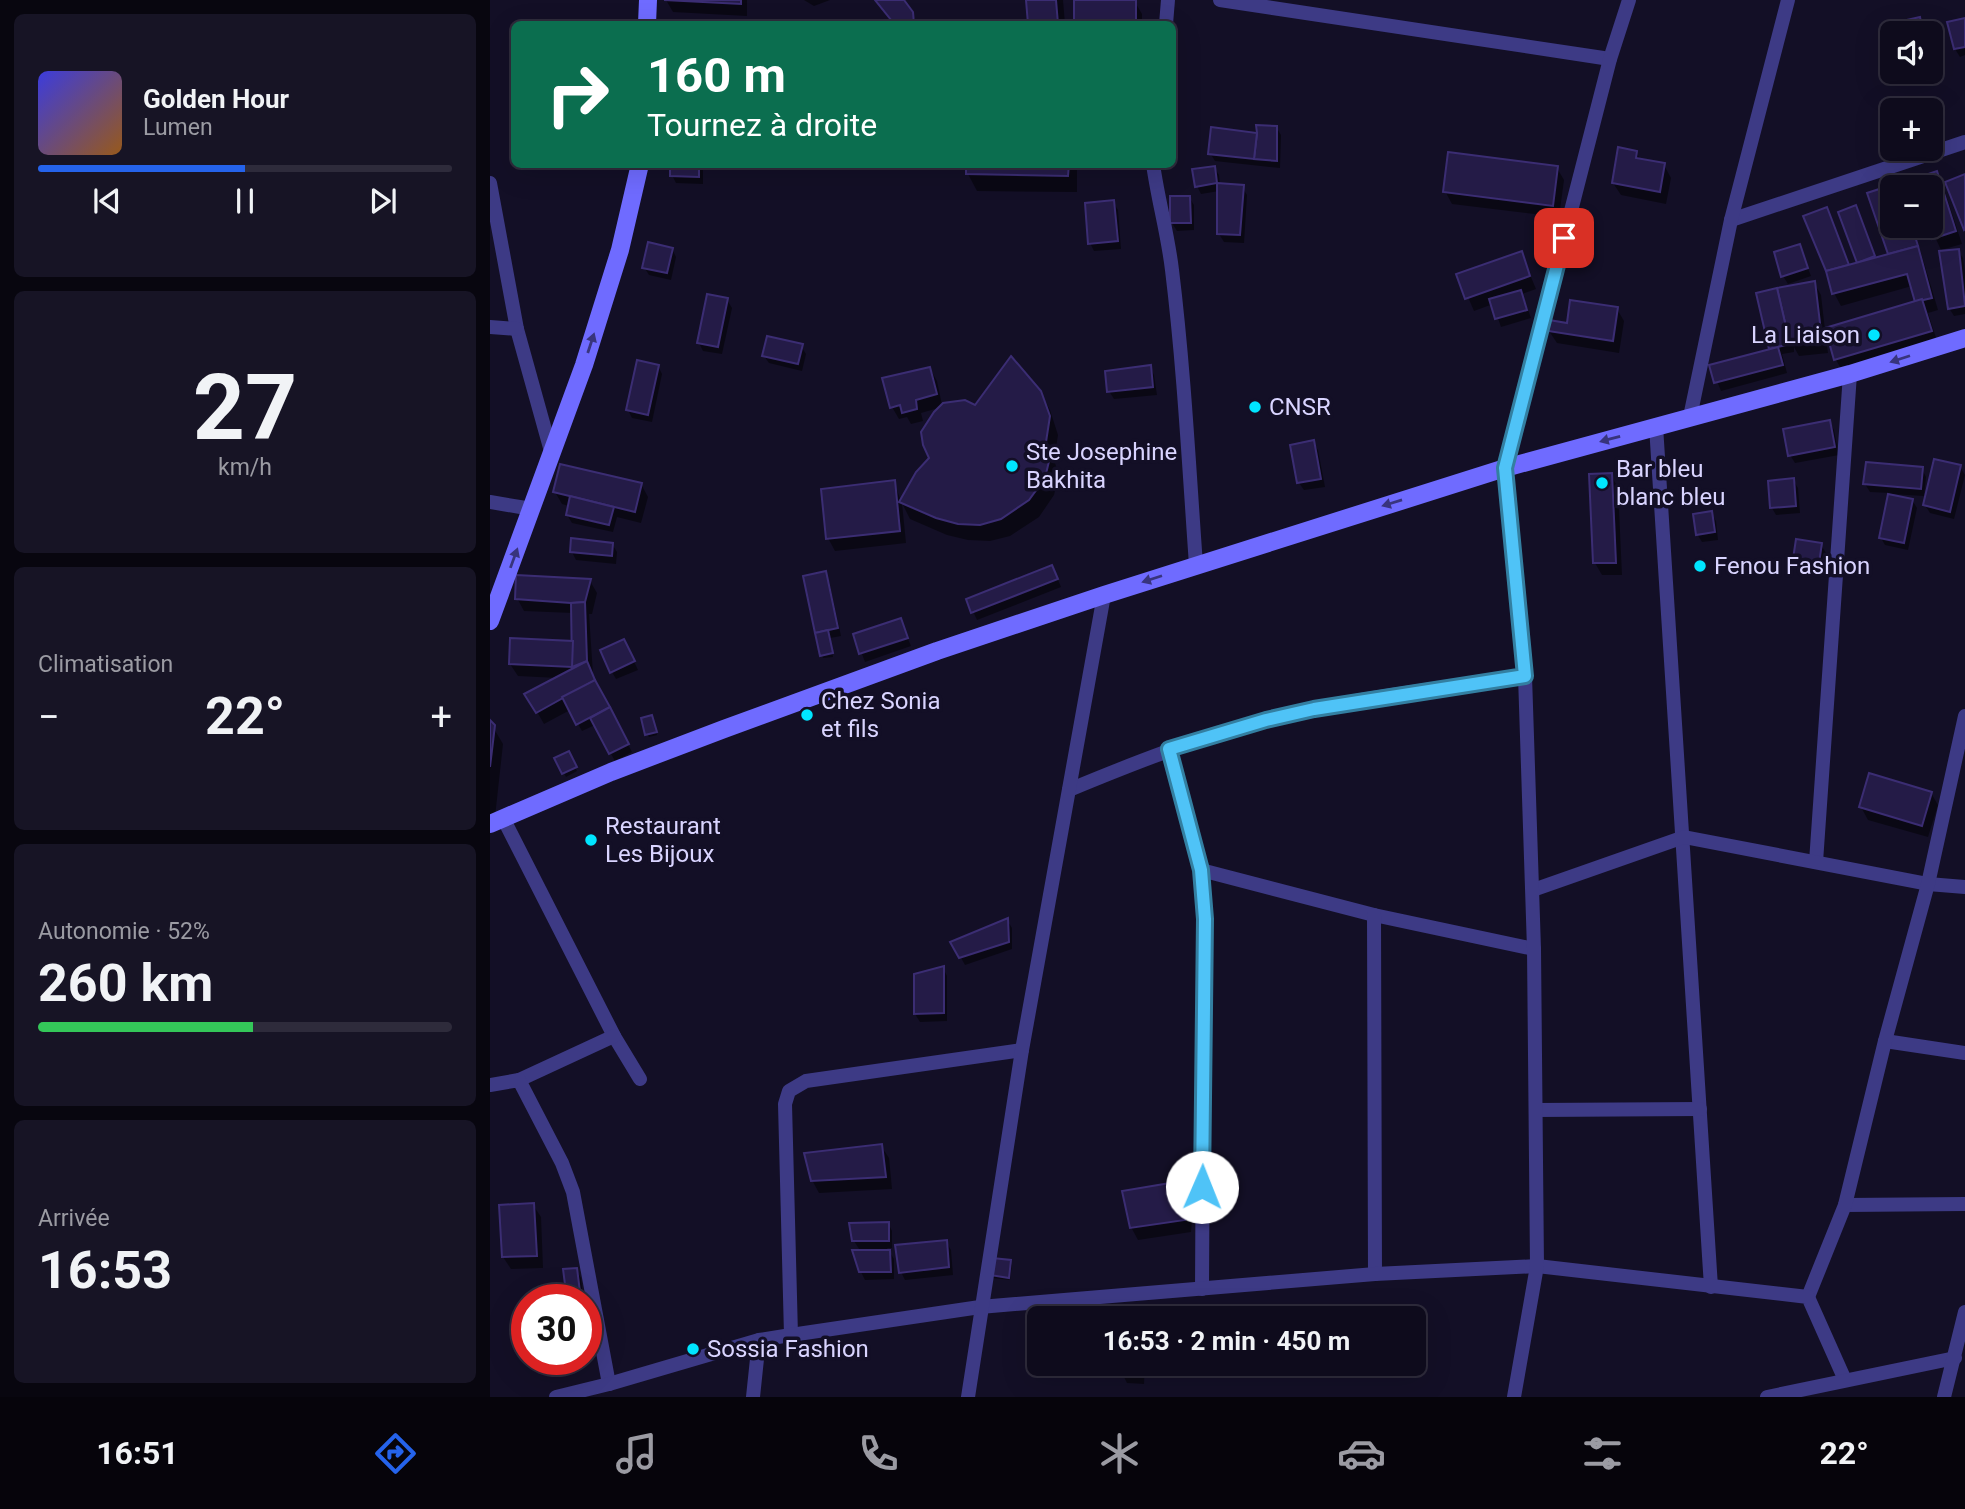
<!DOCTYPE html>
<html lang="fr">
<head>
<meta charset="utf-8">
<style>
	:root { --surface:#0e0b1c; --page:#171425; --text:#f1f3f6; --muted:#9b9ba3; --line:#2e2b3b; --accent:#2563eb }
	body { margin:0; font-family:Roboto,sans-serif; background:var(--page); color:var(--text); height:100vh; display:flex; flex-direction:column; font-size:26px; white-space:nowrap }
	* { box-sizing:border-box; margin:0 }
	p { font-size:23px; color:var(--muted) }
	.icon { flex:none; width:38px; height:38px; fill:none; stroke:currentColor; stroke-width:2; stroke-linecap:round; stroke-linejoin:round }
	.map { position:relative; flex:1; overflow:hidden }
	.side { display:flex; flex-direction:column; gap:14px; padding:14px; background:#08060f; width:490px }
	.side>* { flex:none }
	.banner { position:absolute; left:21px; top:21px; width:665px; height:147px; border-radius:10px; box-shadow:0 7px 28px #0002,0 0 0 2px var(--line); background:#0b6e4f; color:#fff; overflow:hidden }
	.controls { position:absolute; left:1390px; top:21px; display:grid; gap:14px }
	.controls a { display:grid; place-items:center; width:63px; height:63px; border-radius:10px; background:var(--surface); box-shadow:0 7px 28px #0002,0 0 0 2px var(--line); font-size:35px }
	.speed { position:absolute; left:21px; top:1284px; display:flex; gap:14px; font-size:35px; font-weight:700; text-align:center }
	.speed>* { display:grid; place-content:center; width:91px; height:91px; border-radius:50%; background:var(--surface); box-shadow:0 7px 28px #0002,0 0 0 2px var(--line); line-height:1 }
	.speed .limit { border:10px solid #d22; background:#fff; color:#111 }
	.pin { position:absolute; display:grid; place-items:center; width:60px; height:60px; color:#fff; margin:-30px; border-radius:14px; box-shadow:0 4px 10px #0006 }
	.me { position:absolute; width:77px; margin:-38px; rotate:1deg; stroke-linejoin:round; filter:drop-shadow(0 0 5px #0008) }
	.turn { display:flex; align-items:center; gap:24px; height:147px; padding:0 21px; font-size:32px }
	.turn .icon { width:91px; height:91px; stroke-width:2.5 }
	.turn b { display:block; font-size:49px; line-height:60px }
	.big { font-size:52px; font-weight:700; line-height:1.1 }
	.side .tile { flex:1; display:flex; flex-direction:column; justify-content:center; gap:10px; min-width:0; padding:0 24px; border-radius:10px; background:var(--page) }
	.side .dial { align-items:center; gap:0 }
	.dial b { font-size:91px; line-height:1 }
	.song { display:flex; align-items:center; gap:21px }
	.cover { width:84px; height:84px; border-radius:10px; background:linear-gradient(135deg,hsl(240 70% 55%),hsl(30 70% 35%)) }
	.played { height:7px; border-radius:4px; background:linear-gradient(90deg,var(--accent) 50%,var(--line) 50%) }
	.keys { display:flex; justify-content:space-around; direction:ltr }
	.heat { display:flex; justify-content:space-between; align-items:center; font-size:38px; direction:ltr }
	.charge { height:10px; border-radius:5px; background:linear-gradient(90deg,#34c759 52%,var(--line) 0) }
	.trip { position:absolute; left:537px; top:1306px; width:399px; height:70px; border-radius:10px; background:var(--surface); box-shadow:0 7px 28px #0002,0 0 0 2px var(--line); font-weight:700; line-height:70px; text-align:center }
	.dock { display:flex; height:112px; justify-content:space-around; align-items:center; background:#06040b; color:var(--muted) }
	.dock .icon { width:49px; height:49px }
	.dock .current { color:var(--accent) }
	.dock b { font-size:32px; color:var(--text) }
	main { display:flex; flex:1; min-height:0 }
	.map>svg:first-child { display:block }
</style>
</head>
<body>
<main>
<section class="side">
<div class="tile">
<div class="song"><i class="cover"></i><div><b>Golden Hour</b><p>Lumen</p></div></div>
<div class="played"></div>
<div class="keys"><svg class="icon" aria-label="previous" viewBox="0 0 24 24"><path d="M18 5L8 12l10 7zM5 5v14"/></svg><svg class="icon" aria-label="pause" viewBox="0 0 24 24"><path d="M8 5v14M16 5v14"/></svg><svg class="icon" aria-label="next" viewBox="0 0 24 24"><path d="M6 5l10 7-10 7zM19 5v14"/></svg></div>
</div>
<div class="tile dial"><b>27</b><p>km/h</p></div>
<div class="tile"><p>Climatisation</p>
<div class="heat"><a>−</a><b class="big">22°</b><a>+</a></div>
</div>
<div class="tile"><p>Autonomie · 52%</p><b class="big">260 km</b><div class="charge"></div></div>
<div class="tile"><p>Arrivée</p><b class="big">16:53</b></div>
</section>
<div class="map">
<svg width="1475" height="1397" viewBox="0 0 1475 1397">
	<rect width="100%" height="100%" fill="#130f26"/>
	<g fill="#0007" fill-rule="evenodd">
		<path d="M176,0H257V16L183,12Z"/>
		<path d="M314,0H340L324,6Z"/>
		<path d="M385,0H412L428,24H403Z"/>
		<path d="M537,0H573L575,24H540Z"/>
		<path d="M586,1L645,2L652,14V24H586Z"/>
		<path d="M1429,19L1436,33H1403L1401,25Z"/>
		<path d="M1475,19V55L1470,57L1465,49L1459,23Z"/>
		<path d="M1440,53L1447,85L1418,86L1410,72H1440Z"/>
		<path d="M786,127L791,135L790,168L725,161L720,153Z"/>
		<path d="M1146,152L1151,161L1174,165L1181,178L1176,204L1131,195L1123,183Z"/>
		<path d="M182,164H213V184L186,183L182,175Z"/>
		<path d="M478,164H585L587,169V192L487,191L478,174Z"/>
		<path d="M724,167L729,175L730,185L752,187L757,195L754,243L734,242L729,234V191L711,194L707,186Z"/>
		<path d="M1067,168L1074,180L1069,217L962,204L955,191Z"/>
		<path d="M1446,173L1453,186L1472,244L1451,250L1440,226V187H1428L1425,180Z"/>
		<path d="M1407,185L1409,187H1402V226H1423L1448,310L1438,313L1448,344L1353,372L1346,360L1337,331H1335L1338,353L1309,356L1304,347V352L1292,354L1297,373L1231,391L1221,366L1281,350L1268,294L1324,283L1331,295L1335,330L1427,304L1422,286L1351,306L1344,293L1359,267L1370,264L1365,207L1386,259L1401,255L1379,195Z"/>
		<path d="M699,197L704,205V230L687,231L682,223Z"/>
		<path d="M623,202L628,210L631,249L604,251L600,243Z"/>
		<path d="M1309,246L1321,276L1298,284L1293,276Z"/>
		<path d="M182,249L186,257L181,280L159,275L154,267Z"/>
		<path d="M1468,251L1473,258L1475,273V314L1464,316L1459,308Z"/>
		<path d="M1031,253L1046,289L1032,294L1041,318L1011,327L1003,304L984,311L969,276Z"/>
		<path d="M237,300L242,308L232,354L213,351L209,343Z"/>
		<path d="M1127,309L1134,321L1129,353L1067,343L1059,331Z"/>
		<path d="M311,346L316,354L312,371L279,363L274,356Z"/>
		<path d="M168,366L172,374L162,422L142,418L138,410Z"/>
		<path d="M660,367L664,375L667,395L624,399L619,391Z"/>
		<path d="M440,369L447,381L452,405L486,407L550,392L560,410L568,435L564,460L569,475L564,495L549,517L520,536L500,541L478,540L457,535L420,519L412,503L416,543L345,551L338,538L404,482L411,501L442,458L452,407L431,413L433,421L421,424L417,417L409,419L402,407Z"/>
		<path d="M1340,422L1344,430L1349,455L1305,463L1300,455Z"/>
		<path d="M823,442L828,450L835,487L814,490L809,483Z"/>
		<path d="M1470,467L1475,475L1464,519L1440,513L1435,505Z"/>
		<path d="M1432,469L1436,477L1434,496L1401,494V496L1422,500L1427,508L1418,550L1395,545L1391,538L1400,493L1380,492L1375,484Z"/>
		<path d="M1121,475L1128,488L1132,575H1112L1105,563Z"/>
		<path d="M1303,480L1308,488L1310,513L1286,515L1282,508Z"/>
		<path d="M151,484L158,497L151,523L127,517L123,532L82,523L77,515L79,506L72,504L65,492Z"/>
		<path d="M1221,513L1226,521L1228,540L1212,542L1207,534Z"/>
		<path d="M122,544L127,552L126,564L86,560L82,552Z"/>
		<path d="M1331,545L1336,553L1333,570L1310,566L1305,558Z"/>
		<path d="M335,573L339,581L351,636L340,638L343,657L333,658L332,655Z"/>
		<path d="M566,575L571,587L487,620L478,600Z"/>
		<path d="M100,581L107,593L102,614H99L103,674H101L142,752L125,761L105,725L92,731L80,710L54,724L37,694L68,678L28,676L20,664L83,643V613L34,611L27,598ZM79,659L86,670H82L76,661Z"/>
		<path d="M410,620L421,646L375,662L365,635Z"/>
		<path d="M138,649L148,670L126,679L122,672Z"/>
		<path d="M163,720L167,735L159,737L157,734Z"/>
		<path d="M0,722L13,744L4,826L0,829Z"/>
		<path d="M79,754L87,771L76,777L67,759Z"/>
		<path d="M1441,793L1448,805L1438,837L1378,820L1371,807Z"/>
		<path d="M517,920L522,928V949L475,965L463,943Z"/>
		<path d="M453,968L457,976V1021L430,1022L425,1014L426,975Z"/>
		<path d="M391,1146L399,1158L402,1189L329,1193L322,1180Z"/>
		<path d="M697,1182L704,1195L701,1232L648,1240L641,1227Z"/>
		<path d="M43,1205L51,1217L53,1268L21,1269L13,1257Z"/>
		<path d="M398,1223L402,1231V1248H397L404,1259V1279L375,1280L371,1272V1252L364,1241Z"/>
		<path d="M456,1242L461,1250L463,1275L415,1280L411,1272Z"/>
		<path d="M520,1262L522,1265L520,1280L503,1278L501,1275Z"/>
		<path d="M86,1270L91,1278L93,1300H79L75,1271Z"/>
		<path d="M601,1363H625L626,1371L605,1373Z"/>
		<path d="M633,1363H655L654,1384L637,1383L633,1375Z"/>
	</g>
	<g fill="#241b47" stroke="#3b2d73" stroke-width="2">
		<path d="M174,0H251V4Z"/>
		<path d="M385,0H414L423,12L424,24H402L401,20Z"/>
		<path d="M536,0H566L568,24H538Z"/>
		<rect x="584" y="0" width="62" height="24"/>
		<path d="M1430,17L1433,33H1402V36L1399,24Z"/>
		<path d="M1475,18V47L1464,49L1457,22Z"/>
		<path d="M1440,69L1441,73L1409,74L1408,72H1440Z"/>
		<path d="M766,125L787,126V161L764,159L767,133Z"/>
		<path d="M721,127L767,133L764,159L718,154Z"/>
		<path d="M1128,147L1147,151L1146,158L1175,163L1170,192L1122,183Z"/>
		<path d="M958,152L1068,166L1063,206L953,192Z"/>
		<path d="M180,164H209V177L180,176Z"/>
		<path d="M476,164H579L578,176L476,174Z"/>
		<path d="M725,166L727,183L705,187L702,169Z"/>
		<path d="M1447,171L1466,231L1442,239L1438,226H1440V187H1426L1423,179Z"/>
		<path d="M1475,174V229L1474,230L1455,182Z"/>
		<path d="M727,183L754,185L750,235L727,234Z"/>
		<path d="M1408,183L1410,187H1402V226H1422L1428,246L1398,254L1377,193Z"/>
		<path d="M680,196H700L701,223H680Z"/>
		<path d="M624,200L628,241L598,244L595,203Z"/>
		<path d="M1366,205L1385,256L1367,263L1348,212Z"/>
		<path d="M1337,207L1359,265L1336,271L1313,216Z"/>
		<path d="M158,242L183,248L177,273L152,268Z"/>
		<path d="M1310,244L1318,268L1291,277L1284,252Z"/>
		<path d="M1428,246L1442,298L1425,302L1417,274L1342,294L1336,271Z"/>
		<path d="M1469,249L1475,306L1458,309L1449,251Z"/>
		<path d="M1032,251L1040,276L975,299L966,274Z"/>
		<path d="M1325,281L1332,340L1300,344L1287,288Z"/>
		<path d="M1287,288L1300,344L1279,349L1266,293Z"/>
		<path d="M1031,290L1037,310L1005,319L999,299Z"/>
		<path d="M217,294L238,298L228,347L207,343Z"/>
		<path d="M1432,299L1442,331L1344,360L1335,328Z"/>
		<path d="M1080,300L1128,307L1123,341L1058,331L1059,320L1077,323Z"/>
		<path d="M277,336L313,344L308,364L272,356Z"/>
		<path d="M1288,347L1293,365L1224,383L1219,365Z"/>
		<path d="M521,356L551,391L560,416L556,442L560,457L555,478L539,500L511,519L490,525L468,524L446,518L409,502L426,472L439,458L433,445L431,432L444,412L453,403L475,400L485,405Z"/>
		<path d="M147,360L169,365L158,415L136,410Z"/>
		<path d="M661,365L663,387L617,392L615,371Z"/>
		<path d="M440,367L447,394L426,400L427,409L412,413L410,405L400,408L392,378Z"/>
		<path d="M1340,420L1345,447L1298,456L1293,429Z"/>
		<path d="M824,440L831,479L807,483L800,445Z"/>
		<path d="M1444,459L1471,465L1460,512L1433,505Z"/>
		<path d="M1376,462L1433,467L1431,489L1373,484Z"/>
		<path d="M70,464L152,483L145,512L63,492Z"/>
		<path d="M1122,473L1126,563H1103L1099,474Z"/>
		<path d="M1304,478L1306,506L1280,508L1278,481Z"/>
		<path d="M405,480L410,531L336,539L331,489Z"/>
		<path d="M1398,494L1423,499L1414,543L1389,538Z"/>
		<path d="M80,496L124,507L119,525L76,515Z"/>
		<path d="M1222,511L1225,532L1206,535L1203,514Z"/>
		<path d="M81,538L123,543L122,556L80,552Z"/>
		<path d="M1306,539L1332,543L1329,563L1303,559Z"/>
		<path d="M562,565L568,579L481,613L476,599Z"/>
		<path d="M336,571L348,628L325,633L313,576Z"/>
		<path d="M26,575L101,579L95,602L81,603L25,599Z"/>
		<path d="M95,602L97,661L82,667L81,603Z"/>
		<path d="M411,618L418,638L369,654L363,634Z"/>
		<path d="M338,630L343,653L330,656L325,633Z"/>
		<path d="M20,638L83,641L82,667L19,664Z"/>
		<path d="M134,639L145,661L120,673L110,650Z"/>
		<path d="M97,661L105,680L46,713L34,694Z"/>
		<path d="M105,680L120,707L86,725L72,697Z"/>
		<path d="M120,707L139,744L119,754L100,718Z"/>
		<path d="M162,715L167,732L155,735L151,718Z"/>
		<path d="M0,720L5,725L0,767Z"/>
		<path d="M79,751L87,767L72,774L64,758Z"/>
		<path d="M1379,773L1442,792L1432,826L1369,807Z"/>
		<path d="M518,918L519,942L469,958L460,942Z"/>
		<path d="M454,966V1013L424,1014V974Z"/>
		<path d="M392,1144L396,1177L321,1181L314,1153Z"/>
		<path d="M698,1180L695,1220L640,1228L632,1191Z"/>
		<path d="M44,1203L47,1256L12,1257L9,1205Z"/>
		<path d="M399,1222V1241H362L359,1223Z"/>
		<path d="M457,1240L459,1267L409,1273L405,1245Z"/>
		<path d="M362,1250H400L401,1272H369Z"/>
		<path d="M502,1258L521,1260L519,1278L500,1275Z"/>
		<path d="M87,1268L91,1300H77L73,1269Z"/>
		<path d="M631,1312L654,1313V1318H631Z"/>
		<path d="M595,1313L618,1315V1318H595Z"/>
		<rect x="631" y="1363" width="20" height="13"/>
	</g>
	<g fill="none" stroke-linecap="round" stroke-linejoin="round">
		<g stroke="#3d3a85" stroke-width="14">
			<path d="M730,0L1120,59"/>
			<path d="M676,24L678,0"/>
			<path d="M663,164C668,200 678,235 682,270C694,368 699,467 706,565"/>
			<path d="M0,183L27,329L62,455"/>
			<path d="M1241,220L1475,142"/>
			<path d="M0,327L27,329"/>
			<path d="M1200,417L1241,220L1298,0"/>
			<path d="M1166,426L1221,1287"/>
			<path d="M0,502L42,509"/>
			<path d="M679,749L711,870L714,920L712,1289"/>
			<path d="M579,790C644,763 708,738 776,720C860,698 949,689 1035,676"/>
			<path d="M13,818L124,1036L150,1079"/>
			<path d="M1326,862L1360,374"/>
			<path d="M711,870L884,915L1044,949"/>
			<path d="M1043,890L1194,837L1438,884L1475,887"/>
			<path d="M884,915L885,1274"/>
			<path d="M1395,1041L1475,1053"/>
			<path d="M29,1080L124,1036"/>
			<path d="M0,1085L29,1080L72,1163L83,1192L119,1384"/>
			<path d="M1046,1110L1210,1109"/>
			<path d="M1355,1205L1475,1204"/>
			<path d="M1318,1297L1355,1205L1395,1041L1438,884L1475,716"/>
			<path d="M301,1335L295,1104L299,1091L316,1081L532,1050"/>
			<path d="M66,1397L119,1384L269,1340L301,1335L490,1307L885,1274L1047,1266L1318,1297L1355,1380"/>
			<path d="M263,1397L269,1340"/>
			<path d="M478,1397L532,1050L614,595"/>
			<path d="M1024,1397L1047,1266L1044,949L1035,676L1015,468L1120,59L1139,0"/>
			<path d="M1277,1397L1465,1358"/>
			<path d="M1454,1397L1475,1312"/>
		</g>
		<g stroke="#6f6bff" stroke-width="18">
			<path d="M157,24L158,0"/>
			<path d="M0,621L94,365L130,250L150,164"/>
			<path d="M0,824L121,772L234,729L447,651L614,595L1015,468L1360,374L1475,338"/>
		</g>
	</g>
	<defs><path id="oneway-solid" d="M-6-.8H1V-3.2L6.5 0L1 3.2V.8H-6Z" transform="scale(1.75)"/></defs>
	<g fill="#38347d">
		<use href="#oneway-solid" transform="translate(101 343) rotate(-72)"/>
		<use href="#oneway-solid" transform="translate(1410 359) rotate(162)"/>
		<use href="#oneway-solid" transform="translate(1120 439) rotate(165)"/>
		<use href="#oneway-solid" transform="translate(902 503) rotate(163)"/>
		<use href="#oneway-solid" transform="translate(24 558) rotate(-70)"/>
		<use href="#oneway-solid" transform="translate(662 579) rotate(162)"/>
	</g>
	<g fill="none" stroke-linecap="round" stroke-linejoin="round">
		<g stroke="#337fa1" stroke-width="18">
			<path id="route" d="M712,1187L715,919L711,870L679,749L776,720L824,709L1035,676L1015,468L1074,238"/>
		</g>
		<use href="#route" stroke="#4fc3f7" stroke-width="12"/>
	</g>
	<g fill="#00e5ff" stroke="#130f26" stroke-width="2.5">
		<circle cx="1384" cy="335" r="7"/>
		<circle cx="765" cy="407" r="7"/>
		<circle cx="522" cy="466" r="7"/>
		<circle cx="1112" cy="483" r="7"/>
		<circle cx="1210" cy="566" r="7"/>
		<circle cx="317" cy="715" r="7"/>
		<circle cx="101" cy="840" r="7"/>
		<circle cx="203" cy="1349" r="7"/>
	</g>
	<g text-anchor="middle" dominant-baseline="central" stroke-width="7" stroke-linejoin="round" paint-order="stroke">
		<g font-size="24" fill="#d9d4ff" stroke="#130f26" text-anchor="start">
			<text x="1370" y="335" text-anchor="end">La Liaison</text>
			<text x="779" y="407">CNSR</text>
			<text x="536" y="452">Ste Josephine<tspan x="536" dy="28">Bakhita</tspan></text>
			<text x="1126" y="469">Bar bleu<tspan x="1126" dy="28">blanc bleu</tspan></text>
			<text x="1224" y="566">Fenou Fashion</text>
			<text x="331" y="701">Chez Sonia<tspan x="331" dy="28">et fils</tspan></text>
			<text x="115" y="826">Restaurant<tspan x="115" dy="28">Les Bijoux</tspan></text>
			<text x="217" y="1349">Sossia Fashion</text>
		</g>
	</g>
</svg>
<div class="controls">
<a><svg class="icon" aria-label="sound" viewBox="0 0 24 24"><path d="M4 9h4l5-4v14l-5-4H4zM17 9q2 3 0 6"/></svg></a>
<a>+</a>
<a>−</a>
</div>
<div class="speed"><div class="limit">30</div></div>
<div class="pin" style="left:1074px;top:238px;background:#d93025"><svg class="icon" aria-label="arrive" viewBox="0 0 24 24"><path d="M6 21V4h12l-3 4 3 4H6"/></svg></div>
<svg class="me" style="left:712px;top:1187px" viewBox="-20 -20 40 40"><circle r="19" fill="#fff"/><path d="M0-13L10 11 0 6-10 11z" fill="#4fc3f7"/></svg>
<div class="trip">16:53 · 2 min · 450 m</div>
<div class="banner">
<div class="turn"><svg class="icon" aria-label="right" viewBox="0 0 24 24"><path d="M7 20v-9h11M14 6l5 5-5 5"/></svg><div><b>160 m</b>Tournez à droite</div></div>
</div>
</div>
</main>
<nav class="dock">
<b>16:51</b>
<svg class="icon current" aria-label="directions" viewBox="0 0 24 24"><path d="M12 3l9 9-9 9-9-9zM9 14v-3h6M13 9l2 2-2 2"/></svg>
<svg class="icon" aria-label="music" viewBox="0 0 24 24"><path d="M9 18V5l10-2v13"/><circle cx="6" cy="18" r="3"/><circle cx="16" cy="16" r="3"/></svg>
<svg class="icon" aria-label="phone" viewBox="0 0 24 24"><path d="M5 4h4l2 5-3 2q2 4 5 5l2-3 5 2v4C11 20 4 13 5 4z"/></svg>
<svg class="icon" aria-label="climate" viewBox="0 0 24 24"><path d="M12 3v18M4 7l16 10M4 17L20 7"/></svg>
<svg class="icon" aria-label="car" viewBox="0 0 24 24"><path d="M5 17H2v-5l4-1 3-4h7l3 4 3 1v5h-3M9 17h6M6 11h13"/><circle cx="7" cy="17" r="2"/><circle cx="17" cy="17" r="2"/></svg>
<svg class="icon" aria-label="filters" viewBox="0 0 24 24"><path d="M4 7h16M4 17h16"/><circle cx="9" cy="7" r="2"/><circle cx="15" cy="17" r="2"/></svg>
<b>22°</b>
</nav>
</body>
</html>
